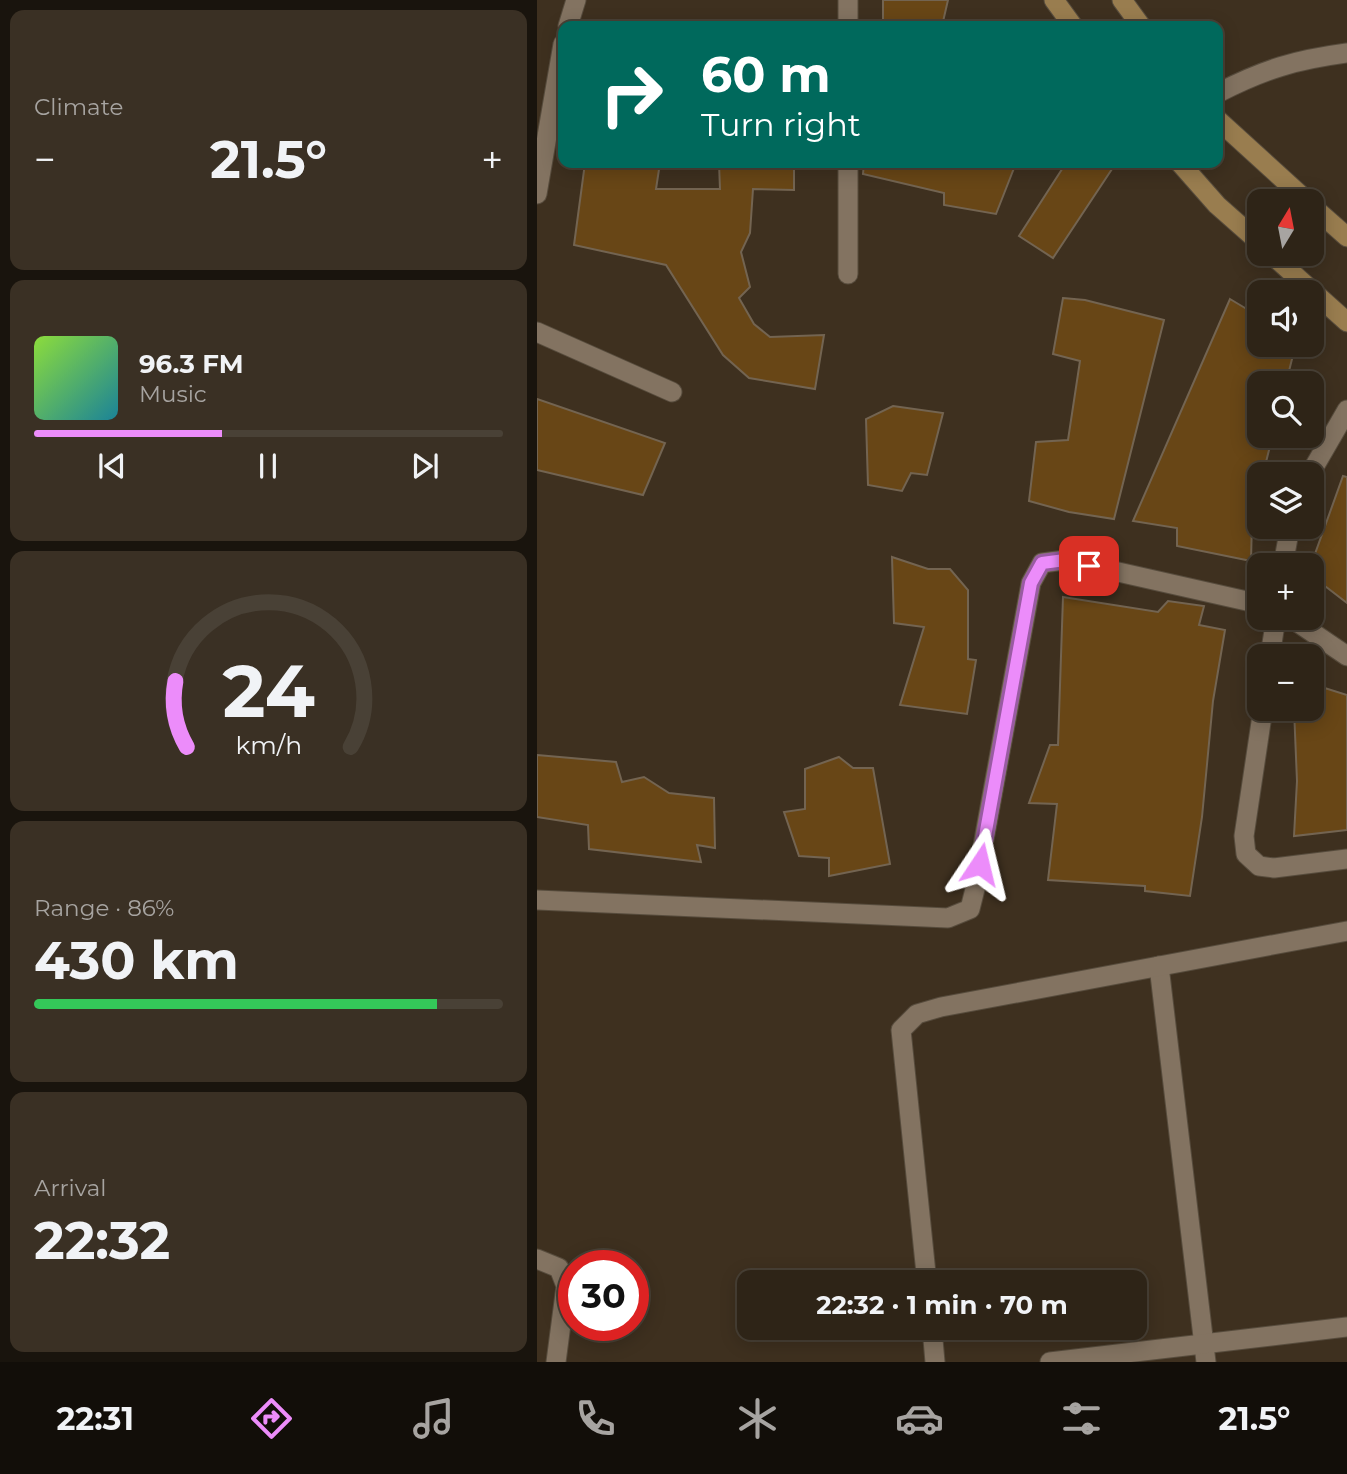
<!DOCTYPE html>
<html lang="en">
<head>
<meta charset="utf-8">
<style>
	:root { --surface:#2e2417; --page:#3a3024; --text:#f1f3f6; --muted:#a7a4a1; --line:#494136; --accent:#ec8cfa }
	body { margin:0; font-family:Montserrat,sans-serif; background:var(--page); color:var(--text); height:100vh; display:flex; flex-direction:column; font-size:26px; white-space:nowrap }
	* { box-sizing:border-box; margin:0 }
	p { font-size:23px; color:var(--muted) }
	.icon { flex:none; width:38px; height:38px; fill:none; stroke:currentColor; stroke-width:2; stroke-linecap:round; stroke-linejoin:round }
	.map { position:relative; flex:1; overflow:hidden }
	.details { display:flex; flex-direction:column; gap:10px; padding:10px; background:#19140d; width:537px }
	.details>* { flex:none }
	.banner { position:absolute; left:21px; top:21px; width:665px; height:147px; border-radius:14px; box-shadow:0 4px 18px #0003,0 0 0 2px var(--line); background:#00695c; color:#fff; overflow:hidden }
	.needle { width:46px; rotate:10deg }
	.fabs { position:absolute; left:710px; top:189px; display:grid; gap:14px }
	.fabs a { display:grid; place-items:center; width:77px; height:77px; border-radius:14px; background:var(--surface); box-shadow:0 4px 18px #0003,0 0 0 2px var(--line); font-size:35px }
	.speed { position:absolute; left:21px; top:1250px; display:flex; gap:14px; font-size:35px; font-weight:700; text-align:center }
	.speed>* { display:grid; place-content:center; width:91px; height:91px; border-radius:50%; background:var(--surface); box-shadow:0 4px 18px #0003,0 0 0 2px var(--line); line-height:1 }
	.speed .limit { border:10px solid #d22; background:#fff; color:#111 }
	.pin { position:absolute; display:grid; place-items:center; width:60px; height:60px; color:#fff; margin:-30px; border-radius:14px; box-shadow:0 4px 10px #0006 }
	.me { position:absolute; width:77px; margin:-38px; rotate:10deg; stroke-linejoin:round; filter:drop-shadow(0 0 5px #0008) }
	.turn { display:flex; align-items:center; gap:24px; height:147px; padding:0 28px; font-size:32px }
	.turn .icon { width:91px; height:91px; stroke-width:2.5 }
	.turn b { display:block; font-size:49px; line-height:60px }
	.big { font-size:52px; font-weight:700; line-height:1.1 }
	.details .tile { flex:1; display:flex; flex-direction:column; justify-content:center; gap:10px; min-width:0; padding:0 24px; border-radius:14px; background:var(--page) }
	.details .dial { align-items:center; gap:0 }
	.dial svg { height:182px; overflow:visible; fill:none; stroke:var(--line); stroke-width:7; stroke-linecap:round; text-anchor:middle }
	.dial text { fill:var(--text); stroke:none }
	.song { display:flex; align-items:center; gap:21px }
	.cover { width:84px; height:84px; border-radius:10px; background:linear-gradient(135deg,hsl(90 70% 55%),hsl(190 70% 35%)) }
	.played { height:7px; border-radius:4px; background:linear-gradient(90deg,var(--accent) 40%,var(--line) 40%) }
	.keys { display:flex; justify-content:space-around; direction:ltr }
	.heat { display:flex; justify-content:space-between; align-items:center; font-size:38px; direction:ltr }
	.charge { height:10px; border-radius:5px; background:linear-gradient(90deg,#34c759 86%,var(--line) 0) }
	.trip { position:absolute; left:200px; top:1270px; width:410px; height:70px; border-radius:14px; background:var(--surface); box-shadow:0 4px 18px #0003,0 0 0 2px var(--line); font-weight:700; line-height:70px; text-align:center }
	.dock { display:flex; height:112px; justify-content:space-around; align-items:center; background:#120e09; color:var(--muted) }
	.dock .icon { width:49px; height:49px }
	.dock .active { color:var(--accent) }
	.dock b { font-size:32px; color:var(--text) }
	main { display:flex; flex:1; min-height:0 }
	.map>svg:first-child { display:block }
</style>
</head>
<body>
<main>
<section class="details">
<div class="tile"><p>Climate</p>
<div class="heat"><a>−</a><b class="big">21.5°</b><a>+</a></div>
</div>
<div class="tile">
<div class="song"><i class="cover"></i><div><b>96.3 FM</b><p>Music</p></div></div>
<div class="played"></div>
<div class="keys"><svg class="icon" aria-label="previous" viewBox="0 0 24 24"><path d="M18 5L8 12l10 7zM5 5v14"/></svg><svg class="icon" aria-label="pause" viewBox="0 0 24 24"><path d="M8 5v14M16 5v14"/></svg><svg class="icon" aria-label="next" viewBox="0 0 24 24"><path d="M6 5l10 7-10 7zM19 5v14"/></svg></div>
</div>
<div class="tile dial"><svg viewBox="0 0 100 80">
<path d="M14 69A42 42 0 1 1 86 69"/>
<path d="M14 69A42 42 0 0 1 9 40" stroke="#ec8cfa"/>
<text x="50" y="56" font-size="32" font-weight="700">24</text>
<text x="50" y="72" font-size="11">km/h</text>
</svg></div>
<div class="tile"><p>Range · 86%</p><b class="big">430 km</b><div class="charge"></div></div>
<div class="tile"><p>Arrival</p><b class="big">22:32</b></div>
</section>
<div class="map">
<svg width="810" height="1362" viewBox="0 0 810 1362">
	<rect width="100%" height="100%" fill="#3e301f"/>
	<g fill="#684616" stroke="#736451" stroke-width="2">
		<path d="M346,0H411L405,26H346Z"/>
		<path d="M48,163H123L119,189H183L182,163H257V190L216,189L213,233L204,252L213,287L202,298L217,324L233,337L287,335L278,389L212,378L186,355L129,265L37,245Z"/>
		<path d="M327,163H479L459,214L407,205V193L326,174Z"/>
		<path d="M529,163H579L516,258L482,236Z"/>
		<path d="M526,298L548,300L627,320L577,519L532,512L492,501L499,442L531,440L543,361L516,354Z"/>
		<path d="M693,299L723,317V345H744L757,351L749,383H723V437L733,446L726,474H723L715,520L714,561L640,546V528L596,521Z"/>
		<path d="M0,399L128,443L106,495L0,470Z"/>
		<path d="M356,406L406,413L390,475L374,473L365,491L331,485L329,419Z"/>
		<path d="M806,476L810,477V603L775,576L774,565Z"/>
		<path d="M355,557L391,569H413L431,590V659L439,660L430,714L363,705L387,627L357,623Z"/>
		<path d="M526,597L621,612L631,601L667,606L662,625L688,630L676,701L665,817L653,896L608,891V886L511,880L520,804L492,803L513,745H521Z"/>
		<path d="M775,684L810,695V830L757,836L760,781L757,709H775Z"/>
		<path d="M0,755L79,762L85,782L107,777L132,793L177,798L178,848L160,845L164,862L52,849L51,825L0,817Z"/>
		<path d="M302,757L316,768H336L353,864L292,876V858L262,856L247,812L268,809V769Z"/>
	</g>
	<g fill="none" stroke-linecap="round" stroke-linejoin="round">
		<g stroke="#574c3d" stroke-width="21">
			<g id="minor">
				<path d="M311,0V26"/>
				<path d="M31,26L39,0"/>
				<path d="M681,93C728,69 758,60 810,53"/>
				<path d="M311,163V274"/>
				<path d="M0,194L26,44"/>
				<path d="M0,332L135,392"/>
				<path d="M773,474L810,410"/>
				<path d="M746,565L753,527"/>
				<path d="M754,618L810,656"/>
				<path d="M733,656L739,618"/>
				<path d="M726,709L707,836L709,854L722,866L737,868L810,859"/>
				<path d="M0,900L411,918L433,909L438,889L494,583L505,563L528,560L723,604"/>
				<path d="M622,966L669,1362"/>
				<path d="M0,1259L22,1268L29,1286L19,1362"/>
				<path d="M390,1283L364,1030L380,1014L404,1007L810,931"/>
				<path d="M395,1328L398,1362"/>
				<path d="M513,1362L810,1327"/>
			</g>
		</g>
		<g stroke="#574c3d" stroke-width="21">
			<g id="primary">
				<path d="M517,0L536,26"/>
				<path d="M585,0L604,26"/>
				<path d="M681,120L770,201"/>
				<path d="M643,163L680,205L723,243"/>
				<path d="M775,206L810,237"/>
				<path d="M734,254L810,322"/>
			</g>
		</g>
		<use href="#minor" stroke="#837361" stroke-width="19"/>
		<use href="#primary" stroke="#997d4f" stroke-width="19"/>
	</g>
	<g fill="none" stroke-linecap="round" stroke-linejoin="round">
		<g stroke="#995ba2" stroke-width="18">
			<path id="route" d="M443,864L494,583L505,563L528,560L552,566"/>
		</g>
		<use href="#route" stroke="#ec8cfa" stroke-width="12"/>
	</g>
</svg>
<div class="fabs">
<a><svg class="needle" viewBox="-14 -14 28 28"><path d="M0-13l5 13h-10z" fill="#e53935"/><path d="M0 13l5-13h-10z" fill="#a7a4a1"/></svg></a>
<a><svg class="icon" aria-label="sound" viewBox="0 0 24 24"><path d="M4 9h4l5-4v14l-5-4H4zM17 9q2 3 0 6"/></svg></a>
<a><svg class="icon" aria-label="search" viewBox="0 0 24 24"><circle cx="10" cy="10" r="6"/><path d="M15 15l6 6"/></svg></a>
<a><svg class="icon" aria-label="layers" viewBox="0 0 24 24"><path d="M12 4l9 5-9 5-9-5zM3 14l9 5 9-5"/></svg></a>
<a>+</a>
<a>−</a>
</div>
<div class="speed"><div class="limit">30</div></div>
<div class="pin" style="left:552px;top:566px;background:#d93025"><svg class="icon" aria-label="arrive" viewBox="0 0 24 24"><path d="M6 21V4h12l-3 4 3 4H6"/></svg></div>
<svg class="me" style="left:443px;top:864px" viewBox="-20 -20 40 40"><path d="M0-17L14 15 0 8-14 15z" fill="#ec8cfa" stroke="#fff" stroke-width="4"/></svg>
<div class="trip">22:32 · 1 min · 70 m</div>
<div class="banner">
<div class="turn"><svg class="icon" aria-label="right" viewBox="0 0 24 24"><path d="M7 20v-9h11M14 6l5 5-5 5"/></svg><div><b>60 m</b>Turn right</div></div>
</div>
</div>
</main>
<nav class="dock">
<b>22:31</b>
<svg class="icon active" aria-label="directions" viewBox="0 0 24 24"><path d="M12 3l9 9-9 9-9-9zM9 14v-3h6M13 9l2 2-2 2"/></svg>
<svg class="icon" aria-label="music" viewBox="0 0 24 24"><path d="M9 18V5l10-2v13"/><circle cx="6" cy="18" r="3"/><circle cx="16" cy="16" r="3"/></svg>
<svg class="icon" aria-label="phone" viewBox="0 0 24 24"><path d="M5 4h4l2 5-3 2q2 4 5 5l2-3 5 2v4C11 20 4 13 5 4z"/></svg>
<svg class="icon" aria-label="climate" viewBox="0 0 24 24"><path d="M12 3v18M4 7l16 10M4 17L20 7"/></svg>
<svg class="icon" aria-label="car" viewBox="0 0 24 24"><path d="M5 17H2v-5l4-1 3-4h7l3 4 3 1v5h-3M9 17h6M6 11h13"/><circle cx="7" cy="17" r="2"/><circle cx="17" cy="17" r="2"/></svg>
<svg class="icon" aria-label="filters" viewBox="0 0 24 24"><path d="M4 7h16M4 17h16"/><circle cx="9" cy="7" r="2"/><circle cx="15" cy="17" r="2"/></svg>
<b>21.5°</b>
</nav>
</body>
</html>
